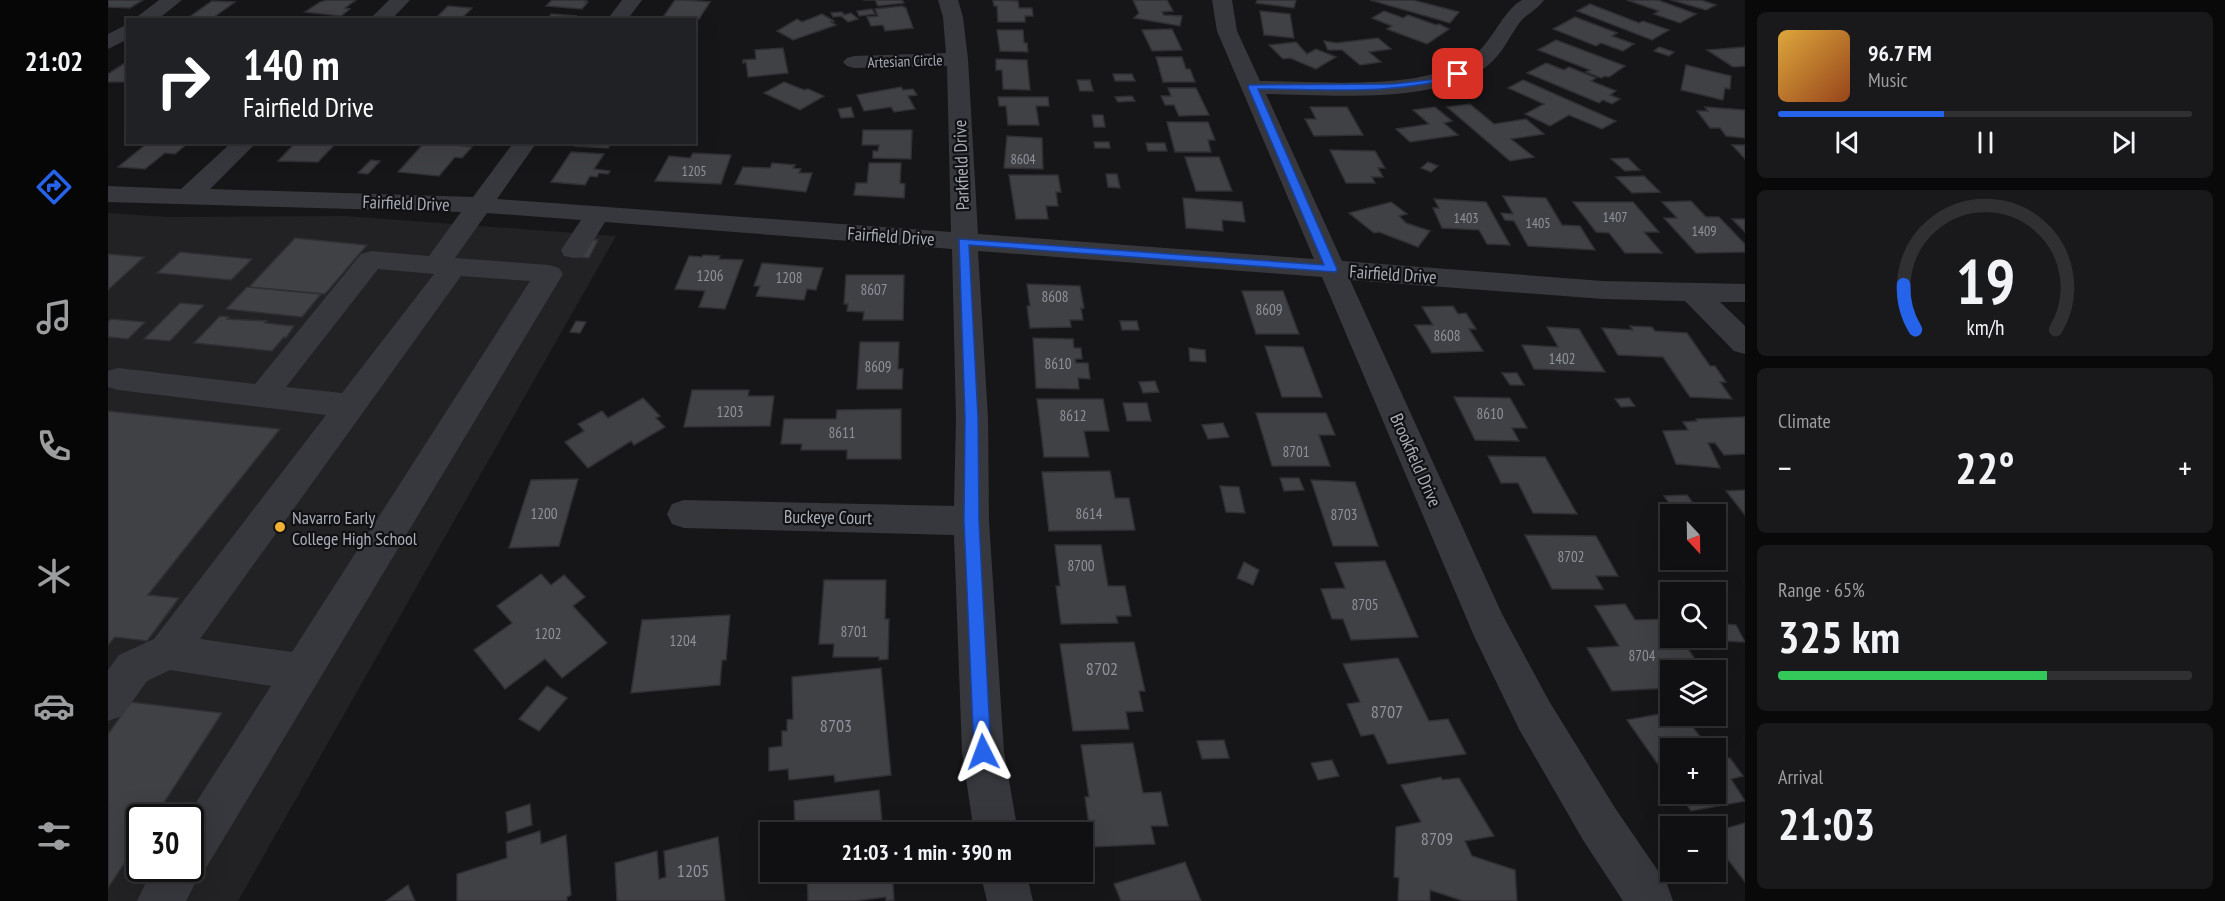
<!DOCTYPE html>
<html lang="en">
<head>
<meta charset="utf-8">
<style>
	:root { --surface:#101012; --page:#19191b; --text:#f1f3f6; --muted:#9c9d9f; --line:#303032; --accent:#2563eb }
	body { margin:0; font-family:"PT Sans Narrow",sans-serif; background:var(--page); color:var(--text); height:100vh; display:flex; flex-direction:column; font-size:22px; white-space:nowrap }
	* { box-sizing:border-box; margin:0 }
	p { font-size:20px; color:var(--muted) }
	.icon { flex:none; width:33px; height:33px; fill:none; stroke:currentColor; stroke-width:2; stroke-linecap:round; stroke-linejoin:round }
	.map { position:relative; flex:1; overflow:hidden }
	.sheet { display:flex; flex-direction:column; gap:12px; padding:12px; background:#09090a; width:480px }
	.sheet>* { flex:none }
	.guide { position:absolute; left:18px; top:18px; width:570px; height:126px; border-radius:0px; box-shadow:0 6px 24px #0002,0 0 0 2px var(--line); background:#202124; color:#fff; overflow:hidden }
	.needle { width:39px; rotate:158deg }
	.controls { position:absolute; left:1552px; top:504px; display:grid; gap:12px }
	.controls a { display:grid; place-items:center; width:66px; height:66px; border-radius:0px; background:var(--surface); box-shadow:0 6px 24px #0002,0 0 0 2px var(--line); font-size:30px }
	.speed { position:absolute; left:18px; top:804px; display:flex; gap:12px; font-size:30px; font-weight:700; text-align:center }
	.speed>* { display:grid; place-content:center; width:78px; height:78px; border-radius:50%; background:var(--surface); box-shadow:0 6px 24px #0002,0 0 0 2px var(--line); line-height:1 }
	.speed .limit { border:3px solid #111; border-radius:9px; background:#fff; color:#111 }
	.pin { position:absolute; display:grid; place-items:center; width:51px; height:51px; color:#fff; margin:-26px; border-radius:12px; box-shadow:0 3px 9px #0006 }
	.me { position:absolute; width:66px; margin:-33px; rotate:357deg; stroke-linejoin:round; filter:drop-shadow(0 0 4px #0008) }
	.turn { display:flex; align-items:center; gap:21px; height:126px; padding:0 18px; font-size:27px }
	.turn .icon { width:78px; height:78px; stroke-width:2.5 }
	.turn b { display:block; font-size:42px; line-height:51px }
	.big { font-size:45px; font-weight:700; line-height:1.1 }
	.sheet .widget { flex:1; display:flex; flex-direction:column; justify-content:center; gap:9px; min-width:0; padding:0 21px; border-radius:9px; background:var(--page) }
	.sheet .dial { align-items:center; gap:0 }
	.dial svg { height:156px; overflow:visible; fill:none; stroke:var(--line); stroke-width:7; stroke-linecap:round; text-anchor:middle }
	.dial text { fill:var(--text); stroke:none }
	.song { display:flex; align-items:center; gap:18px }
	.cover { width:72px; height:72px; border-radius:9px; background:linear-gradient(135deg,hsl(40 70% 55%),hsl(20 70% 35%)) }
	.played { height:6px; border-radius:3px; background:linear-gradient(90deg,var(--accent) 40%,var(--line) 40%) }
	.keys { display:flex; justify-content:space-around; direction:ltr }
	.heat { display:flex; justify-content:space-between; align-items:center; font-size:33px; direction:ltr }
	.charge { height:9px; border-radius:4px; background:linear-gradient(90deg,#34c759 65%,var(--line) 0) }
	.trip { position:absolute; left:652px; top:822px; width:333px; height:60px; border-radius:0px; background:var(--surface); box-shadow:0 6px 24px #0002,0 0 0 2px var(--line); font-weight:700; line-height:60px; text-align:center }
	main { display:flex; flex:1; min-height:0 }
	.tabs { display:flex; flex-direction:column; width:108px; justify-content:space-around; align-items:center; background:#060607; color:var(--muted) }
	.tabs .icon { width:42px; height:42px }
	.tabs .selected { color:var(--accent) }
	.tabs b { font-size:27px; color:var(--text) }
	.map>svg:first-child { display:block }
</style>
</head>
<body>
<main>
<nav class="tabs">
<b>21:02</b>
<svg class="icon selected" aria-label="directions" viewBox="0 0 24 24"><path d="M12 3l9 9-9 9-9-9zM9 14v-3h6M13 9l2 2-2 2"/></svg>
<svg class="icon" aria-label="music" viewBox="0 0 24 24"><path d="M9 18V5l10-2v13"/><circle cx="6" cy="18" r="3"/><circle cx="16" cy="16" r="3"/></svg>
<svg class="icon" aria-label="phone" viewBox="0 0 24 24"><path d="M5 4h4l2 5-3 2q2 4 5 5l2-3 5 2v4C11 20 4 13 5 4z"/></svg>
<svg class="icon" aria-label="climate" viewBox="0 0 24 24"><path d="M12 3v18M4 7l16 10M4 17L20 7"/></svg>
<svg class="icon" aria-label="car" viewBox="0 0 24 24"><path d="M5 17H2v-5l4-1 3-4h7l3 4 3 1v5h-3M9 17h6M6 11h13"/><circle cx="7" cy="17" r="2"/><circle cx="17" cy="17" r="2"/></svg>
<svg class="icon" aria-label="filters" viewBox="0 0 24 24"><path d="M4 7h16M4 17h16"/><circle cx="9" cy="7" r="2"/><circle cx="15" cy="17" r="2"/></svg>
</nav>
<div class="map">
<svg width="1637" height="901" viewBox="0 0 1637 901">
	<rect width="100%" height="100%" fill="#161618"/>
	<path fill="#222225" fill-rule="evenodd" d="M0,213L59,217L237,216L508,236L130,901H0ZM32,818H82V868H32Z"/>
	<g fill="#404145" stroke="#303034" stroke-width="1.5">
		<path d="M0,0H35L22,8L0,7Z"/>
		<path d="M220,0H248L237,8L242,9L233,16L197,12L212,2Z"/>
		<path d="M444,0H479L477,2H480L474,9L438,6Z"/>
		<path d="M567,0H577L602,2L591,19L553,20Z"/>
		<path d="M755,0H794L796,3L770,6L767,0Z"/>
		<path d="M885,0L910,1L911,8H924L925,16H917V22H890L889,6H886Z"/>
		<path d="M1025,0H1059L1065,11L1054,12L1056,15L1074,16L1072,26L1026,18L1031,13Z"/>
		<path d="M1149,0H1188L1186,8L1148,3Z"/>
		<path d="M1262,0H1305L1351,12L1342,23Z"/>
		<path d="M1519,0H1550L1588,14L1572,23L1546,14L1551,11Z"/>
		<path d="M1563,0H1593L1608,5L1598,10Z"/>
		<path d="M104,1L127,2L102,20H77Z"/>
		<path d="M1482,4L1531,23L1535,21L1561,30L1544,40L1469,11Z"/>
		<path d="M340,6L364,8L352,20H326Z"/>
		<path d="M794,6L798,8L805,28L777,31L775,25L763,26L759,17L770,16L767,9Z"/>
		<path d="M764,9L767,14L751,16L749,11Z"/>
		<path d="M1152,11L1182,14L1186,38L1156,35Z"/>
		<path d="M1276,11L1295,18L1300,15L1328,25L1331,24L1341,29L1319,44L1279,29L1284,26L1264,18Z"/>
		<path d="M734,12L736,15L743,13L750,19L740,22L733,16L725,17L723,13Z"/>
		<path d="M443,14L468,16L465,20H439Z"/>
		<path d="M714,14L726,21L723,22L728,25L685,40L669,31L689,19L694,22Z"/>
		<path d="M1467,17L1509,33L1504,36L1526,44L1515,51L1493,43L1488,46L1445,29Z"/>
		<path d="M1064,29L1074,50L1044,51L1034,30Z"/>
		<path d="M889,30H915L916,43H919L920,52L892,51Z"/>
		<path d="M1270,38L1283,49L1261,52L1273,62L1252,65L1234,50H1220L1216,41L1229,43Z"/>
		<path d="M1448,40L1517,66L1501,77L1497,76L1493,78L1478,72L1482,70L1430,50Z"/>
		<path d="M1188,42L1199,54L1208,49L1228,57L1208,69L1182,58L1175,59L1161,45Z"/>
		<path d="M1551,47L1566,52L1561,56L1546,51Z"/>
		<path d="M1637,47V66L1625,67L1599,50Z"/>
		<path d="M675,48L680,73L640,77L638,62L635,63V60L648,59L647,50Z"/>
		<path d="M1048,57H1074L1078,69H1082L1087,82H1055Z"/>
		<path d="M888,59L919,60L922,90L895,89L894,70H888Z"/>
		<path d="M20,61V82H0V74Z"/>
		<path d="M1438,63L1456,70L1461,67L1488,78L1483,81L1508,91L1502,95L1512,99L1504,104L1495,100L1491,103L1419,73Z"/>
		<path d="M1578,65L1623,76L1622,89L1617,88L1615,100L1573,90Z"/>
		<path d="M1005,74H1024L1027,81H1007Z"/>
		<path d="M969,80H982L985,91H972Z"/>
		<path d="M1415,80L1508,121L1494,129L1461,115L1442,126L1417,114L1436,104L1400,88Z"/>
		<path d="M676,82L696,90L700,89L716,96L692,110L656,93Z"/>
		<path d="M793,87L795,90L805,89L809,95L800,96L807,109L786,112L783,107L756,111L749,95Z"/>
		<path d="M1060,88H1088L1101,115L1071,116L1066,105H1057L1053,96H1063Z"/>
		<path d="M1024,96L1027,101L1010,102L1007,97Z"/>
		<path d="M890,97H940L941,106H928L931,125H900L898,106H891Z"/>
		<path d="M1362,104L1386,124L1418,119L1436,134L1403,139L1426,157L1402,161L1339,107Z"/>
		<path d="M743,107L746,117L733,118L730,109Z"/>
		<path d="M1202,107H1239L1255,135L1206,136L1197,119H1208Z"/>
		<path d="M1327,107L1344,121L1336,123L1350,135L1302,142L1288,129L1321,124L1305,110Z"/>
		<path d="M1597,107L1637,110V138L1618,136L1612,128H1602L1589,111H1600Z"/>
		<path d="M984,115H995L997,127H986Z"/>
		<path d="M1059,122H1100L1107,140H1100L1103,152H1067Z"/>
		<path d="M755,130H804L803,159L765,158V151H770L771,145H754Z"/>
		<path d="M899,136L934,138L935,169L896,168Z"/>
		<path d="M41,142H81L67,154L57,153L37,169L10,167Z"/>
		<path d="M188,142H229L210,162L170,161Z"/>
		<path d="M317,142H321L364,147L354,158L347,157L331,176L290,172Z"/>
		<path d="M470,142H504L500,148L467,146Z"/>
		<path d="M986,142H1001L1002,148H987Z"/>
		<path d="M1038,143H1057L1059,151H1040Z"/>
		<path d="M1624,145H1637V159Z"/>
		<path d="M1222,150L1267,151L1277,168H1270L1275,177H1264L1267,183H1238Z"/>
		<path d="M463,152L496,154L486,169L502,171L500,174L491,173L489,177L482,176L477,185L443,182Z"/>
		<path d="M585,153L623,155L613,184L547,181L561,156L582,158Z"/>
		<path d="M1077,157H1111L1124,191H1088Z"/>
		<path d="M1520,158L1532,170L1517,171L1503,159Z"/>
		<path d="M263,160L272,161L260,174L250,173Z"/>
		<path d="M1320,162L1330,166L1323,172L1313,168Z"/>
		<path d="M664,163L687,165L685,168L693,169L691,173H704L698,192L627,184L635,167L662,168Z"/>
		<path d="M761,163H793L792,183L797,184L796,198L746,195L748,183H759Z"/>
		<path d="M998,174H1009L1012,188L1000,187Z"/>
		<path d="M901,175H950L953,192H948L950,206H938L940,219H908Z"/>
		<path d="M1536,176L1552,192L1524,193L1508,177Z"/>
		<path d="M1395,196L1438,198L1454,225L1472,226L1487,250L1420,246L1406,221L1397,220L1393,213L1405,214Z"/>
		<path d="M1075,198L1134,202L1137,222L1114,220L1115,231L1078,228Z"/>
		<path d="M1326,199L1378,202L1402,245L1379,244L1371,230L1334,228L1325,208H1331Z"/>
		<path d="M1583,201L1598,217H1611L1637,244V252L1588,253L1556,218H1569L1554,202Z"/>
		<path d="M1283,202L1299,214L1291,216L1298,223L1322,231L1310,247L1271,232L1266,233L1241,213Z"/>
		<path d="M1465,202H1525L1551,232H1536L1554,253H1517L1501,233L1488,232Z"/>
		<path d="M1624,219H1637V232Z"/>
		<path d="M187,238L259,245L217,294L141,287Z"/>
		<path d="M479,239L490,240L481,258L468,257Z"/>
		<path d="M72,252L144,259L123,280L49,273Z"/>
		<path d="M0,254L36,257L0,290Z"/>
		<path d="M595,255L612,256L611,259L635,260L617,309L591,307L597,291L567,289L581,256L594,257Z"/>
		<path d="M654,263L715,268L708,290L699,289L696,300L648,296L652,286H646Z"/>
		<path d="M738,275H796L795,320H755L756,312L739,311L740,304H736Z"/>
		<path d="M919,284L972,286L976,308H973L975,320H962L963,327L922,328L919,306H922Z"/>
		<path d="M139,287L213,294L194,317L118,309Z"/>
		<path d="M1134,291H1175L1191,334H1148Z"/>
		<path d="M72,303L96,305L62,341L36,339Z"/>
		<path d="M1345,306L1350,314L1358,313L1368,329H1361L1375,351L1324,353L1307,325H1325L1314,307Z"/>
		<path d="M112,316L121,317L119,319L159,321L157,323L186,326L178,338L176,337L164,351L86,343Z"/>
		<path d="M3,319L37,322L20,339L0,337V322Z"/>
		<path d="M468,321L478,322L472,333L462,332Z"/>
		<path d="M1012,321H1029L1031,330H1014Z"/>
		<path d="M1522,326L1544,327L1547,331L1579,333L1602,366H1607L1618,382H1612L1624,399L1582,397L1555,357L1510,355L1494,328L1525,330Z"/>
		<path d="M1439,327L1471,329L1497,372L1426,369L1414,345L1450,347Z"/>
		<path d="M925,338L965,339L966,348H973L974,359H967L968,363H980L982,379L970,378L971,389L928,388Z"/>
		<path d="M752,342H791L790,369H795L794,389H749Z"/>
		<path d="M1157,346L1195,347L1214,397H1174Z"/>
		<path d="M1081,348L1097,350L1098,362L1082,361Z"/>
		<path d="M1394,373H1409L1416,385H1402Z"/>
		<path d="M1047,381L1051,392L1035,393L1031,382Z"/>
		<path d="M584,390H641L640,396H666L662,426L576,427Z"/>
		<path d="M1346,397L1402,398L1419,428H1404L1411,441L1367,440Z"/>
		<path d="M535,398L552,416L548,418L557,427L526,445L523,441L480,468L457,442L476,431L470,424L494,411L500,418Z"/>
		<path d="M1521,398L1527,406L1513,407L1507,399Z"/>
		<path d="M929,399H995L1001,431H976L981,457H936Z"/>
		<path d="M1015,403H1039L1043,421H1019Z"/>
		<path d="M793,409V459H739V450H693L694,444H673L676,419H728L729,410Z"/>
		<path d="M0,411L172,429L40,595L71,598L39,641L7,637L0,645Z"/>
		<path d="M1148,413H1218L1227,435H1211L1222,466H1164Z"/>
		<path d="M1637,417V454L1616,455L1607,443H1600L1612,468L1568,464L1555,431L1580,430L1575,422L1589,421L1588,419Z"/>
		<path d="M1115,423L1121,437L1100,439L1094,425Z"/>
		<path d="M1380,456L1437,457L1469,514L1425,513L1410,483H1393Z"/>
		<path d="M1002,471L1007,498H1021L1027,530L941,531L934,472Z"/>
		<path d="M1172,478H1191L1196,490L1176,491Z"/>
		<path d="M470,479L451,546L401,548L423,480Z"/>
		<path d="M1203,480L1247,482L1270,546H1225Z"/>
		<path d="M1112,486L1131,487L1137,513L1118,512Z"/>
		<path d="M1637,490V515L1618,491Z"/>
		<path d="M1579,495L1593,514H1569L1556,496Z"/>
		<path d="M1417,535L1488,536L1510,576H1488L1495,589H1444Z"/>
		<path d="M947,545H993L1000,586H1017L1023,616H1008L1010,623L953,624L948,586H952Z"/>
		<path d="M1277,561L1310,637L1243,640L1235,619H1224L1213,589L1237,588L1227,563Z"/>
		<path d="M1136,562L1151,570L1145,585L1129,578Z"/>
		<path d="M433,574L443,585L456,575L477,597L465,606L499,643L454,678L437,659L397,689L366,650L404,623L389,606Z"/>
		<path d="M716,580H778L777,619H781L780,659L771,660V657H725L726,644H711Z"/>
		<path d="M1575,582H1591L1597,592H1582Z"/>
		<path d="M1517,604L1527,620L1561,619L1563,638H1573L1594,670H1563V688L1504,691L1479,648L1511,646L1487,606Z"/>
		<path d="M622,615L618,660H614L612,685L523,693L534,620Z"/>
		<path d="M1608,623L1628,625L1637,642L1614,641L1608,631Z"/>
		<path d="M1026,642L1037,691H1031L1035,711L1018,712L1021,729L965,731L952,644Z"/>
		<path d="M1290,658L1321,721L1340,719L1358,754L1280,764L1266,734L1253,736L1239,704L1252,702L1235,664Z"/>
		<path d="M773,668L783,775L727,782L726,775L681,780L680,769L661,771V748L674,746V731H679V720L685,719L684,677Z"/>
		<path d="M439,686L459,698L431,731L411,719Z"/>
		<path d="M23,702L114,713L46,818H32V840L0,888V734Z"/>
		<path d="M1563,712V716H1576L1601,748H1563V783L1519,720Z"/>
		<path d="M1116,740L1121,758L1094,759L1089,741Z"/>
		<path d="M1025,743L1035,793L1053,792L1060,826H1043L1047,844L984,847L977,797H981L973,745Z"/>
		<path d="M1622,758L1635,776L1623,779L1637,801L1583,811L1571,794H1608V759Z"/>
		<path d="M1224,760L1231,776L1210,780L1203,763Z"/>
		<path d="M1333,777L1334,780L1351,778L1386,836L1357,841L1364,856L1407,870L1409,901H1355L1322,890V901H1290L1291,878L1286,877L1288,827L1313,822L1293,785Z"/>
		<path d="M771,790L775,832H663L661,865V828L687,824L686,801Z"/>
		<path d="M422,804L424,825L400,833L398,812Z"/>
		<path d="M1637,823V882L1608,844V831Z"/>
		<path d="M432,831L433,844L458,835L463,895L459,897V901H349V874L399,858L398,842Z"/>
		<path d="M610,837L617,901H509L507,863L549,851L551,879L558,877L556,851Z"/>
		<path d="M1077,862L1093,901H1013L1006,884Z"/>
		<path d="M699,872H784L786,900L778,901V897L745,901H700Z"/>
		<path d="M300,885L307,901H278Z"/>
	</g>
	<g fill="none" stroke-linecap="round" stroke-linejoin="round">
		<g fill="#37383d" fill-rule="evenodd">
			<path d="M51,0H74L49,20H25Z"/>
			<path d="M281,0H302L283,20H261Z"/>
			<path d="M514,0H534L519,20H499Z"/>
			<path d="M830,0H850L855,17L860,59L870,234L1206,259L1109,31L1104,0H1124L1129,31L1152,81C1208,81 1318,92 1364,57C1383,43 1391,19 1408,4L1414,0H1436C1430,9 1419,14 1412,22C1401,37 1394,55 1379,66C1330,105 1218,95 1158,94L1234,261L1495,281L1637,284V302H1612L1637,326V354L1626,351L1577,301L1495,299L1242,280L1394,614L1441,701L1507,808L1559,884L1565,901H1515L1475,840L1411,729L1366,636L1214,277L870,251L880,418L881,521L896,752L910,832H866L854,752L846,535L576,528L564,524L559,514L564,504L576,500L846,506L848,418L844,249L497,222L476,256L466,258L456,256L453,250L473,220L379,213L347,258L441,265L451,268L455,274L98,868L94,870L78,901H29L45,868H82V818H78L163,686L62,670L39,681L14,716L0,721V670L11,655L46,639L218,415L10,390L0,387V371L10,368L147,384L253,254L263,251L321,256L353,212L0,202V186L73,189L124,142H149L102,189L365,197L406,142H429L389,199L843,232L839,66L746,68L739,66L735,62L739,58L746,56L838,53L835,17ZM270,269L326,274L234,393L178,387ZM353,276L422,281L184,652L92,639Z"/>
			<path d="M20,24V39L0,49V34Z"/>
			<path d="M872,872H918L925,901H879Z"/>
		</g>
	</g>
	<path fill="#2563eb" stroke="#184099" stroke-width="1.5" d="M1350,71L1354,72V75C1288,96 1218,89 1150,89L1229,269L1228,272L861,245L870,418L871,521L883,752L881,758L875,760L868,758L866,752L856,521L857,418L851,239L1216,265L1140,87L1141,85L1285,84L1322,80Z"/>
	<circle fill="#f2b134" stroke="#111113" stroke-width="2" cx="172" cy="527" r="6"/>
	<g text-anchor="middle" dominant-baseline="central" stroke-width="4.5" stroke-linejoin="round" paint-order="stroke">
		<g font-size="14" fill="#8e929b">
			<text x="915" y="159">8604</text>
			<text x="586" y="171">1205</text>
			<text x="1507" y="217">1407</text>
			<text x="1358" y="218">1403</text>
			<text x="1430" y="223">1405</text>
			<text x="1596" y="231">1409</text>
		</g>
		<g font-size="15" fill="#a8adb8" stroke="#111113">
			<text transform="translate(797 61) rotate(-2)">Artesian Circle</text>
		</g>
		<g font-size="15" fill="#8e929b">
			<text x="602" y="275">1206</text>
			<text x="681" y="277">1208</text>
			<text x="766" y="289">8607</text>
			<text x="947" y="296">8608</text>
			<text x="1161" y="309">8609</text>
			<text x="1339" y="335">8608</text>
			<text x="1454" y="358">1402</text>
			<text x="950" y="363">8610</text>
			<text x="770" y="366">8609</text>
			<text x="622" y="411">1203</text>
			<text x="1382" y="413">8610</text>
			<text x="965" y="415">8612</text>
			<text x="734" y="432">8611</text>
			<text x="1188" y="451">8701</text>
			<text x="436" y="513">1200</text>
			<text x="981" y="513">8614</text>
			<text x="1236" y="514">8703</text>
			<text x="1463" y="556">8702</text>
			<text x="973" y="565">8700</text>
			<text x="1257" y="604">8705</text>
			<text x="746" y="631">8701</text>
			<text x="440" y="633">1202</text>
			<text x="575" y="640">1204</text>
			<text x="1534" y="655">8704</text>
		</g>
		<g font-size="18" fill="#a8adb8" stroke="#111113">
			<text transform="translate(853 165) rotate(-92)">Parkfield Drive</text>
			<text transform="translate(298 203) rotate(2)">Fairfield Drive</text>
			<text transform="translate(783 236) rotate(4)">Fairfield Drive</text>
			<text transform="translate(1285 274) rotate(4)">Fairfield Drive</text>
			<text transform="translate(1308 460) rotate(66)">Brookfield Drive</text>
			<text transform="translate(720 517) rotate(1)">Buckeye Court</text>
		</g>
		<g font-size="18" fill="#a8adb8" stroke="#111113" text-anchor="start">
			<text x="184" y="517">Navarro Early<tspan x="184" dy="21">College High School</tspan></text>
		</g>
		<g font-size="18" fill="#8e929b">
			<text x="994" y="668">8702</text>
			<text x="1279" y="711">8707</text>
			<text x="728" y="725">8703</text>
			<text x="1329" y="838">8709</text>
			<text x="585" y="870">1205</text>
		</g>
	</g>
</svg>
<div class="controls">
<a><svg class="needle" viewBox="-14 -14 28 28"><path d="M0-13l5 13h-10z" fill="#e53935"/><path d="M0 13l5-13h-10z" fill="#9c9d9f"/></svg></a>
<a><svg class="icon" aria-label="search" viewBox="0 0 24 24"><circle cx="10" cy="10" r="6"/><path d="M15 15l6 6"/></svg></a>
<a><svg class="icon" aria-label="layers" viewBox="0 0 24 24"><path d="M12 4l9 5-9 5-9-5zM3 14l9 5 9-5"/></svg></a>
<a>+</a>
<a>−</a>
</div>
<div class="speed"><div class="limit">30</div></div>
<div class="pin" style="left:1350px;top:74px;background:#d93025"><svg class="icon" aria-label="arrive" viewBox="0 0 24 24"><path d="M6 21V4h12l-3 4 3 4H6"/></svg></div>
<svg class="me" style="left:875px;top:752px" viewBox="-20 -20 40 40"><path d="M0-17L14 15 0 8-14 15z" fill="#2563eb" stroke="#fff" stroke-width="4"/></svg>
<div class="trip">21:03 · 1 min · 390 m</div>
<div class="guide">
<div class="turn"><svg class="icon" aria-label="right" viewBox="0 0 24 24"><path d="M7 20v-9h11M14 6l5 5-5 5"/></svg><div><b>140 m</b>Fairfield Drive</div></div>
</div>
</div>
<section class="sheet">
<div class="widget">
<div class="song"><i class="cover"></i><div><b>96.7 FM</b><p>Music</p></div></div>
<div class="played"></div>
<div class="keys"><svg class="icon" aria-label="previous" viewBox="0 0 24 24"><path d="M18 5L8 12l10 7zM5 5v14"/></svg><svg class="icon" aria-label="pause" viewBox="0 0 24 24"><path d="M8 5v14M16 5v14"/></svg><svg class="icon" aria-label="next" viewBox="0 0 24 24"><path d="M6 5l10 7-10 7zM19 5v14"/></svg></div>
</div>
<div class="widget dial"><svg viewBox="0 0 100 80">
<path d="M14 69A42 42 0 1 1 86 69"/>
<path d="M14 69A42 42 0 0 1 8 46" stroke="#2563eb"/>
<text x="50" y="56" font-size="32" font-weight="700">19</text>
<text x="50" y="72" font-size="11">km/h</text>
</svg></div>
<div class="widget"><p>Climate</p>
<div class="heat"><a>−</a><b class="big">22°</b><a>+</a></div>
</div>
<div class="widget"><p>Range · 65%</p><b class="big">325 km</b><div class="charge"></div></div>
<div class="widget"><p>Arrival</p><b class="big">21:03</b></div>
</section>
</main>
</body>
</html>
